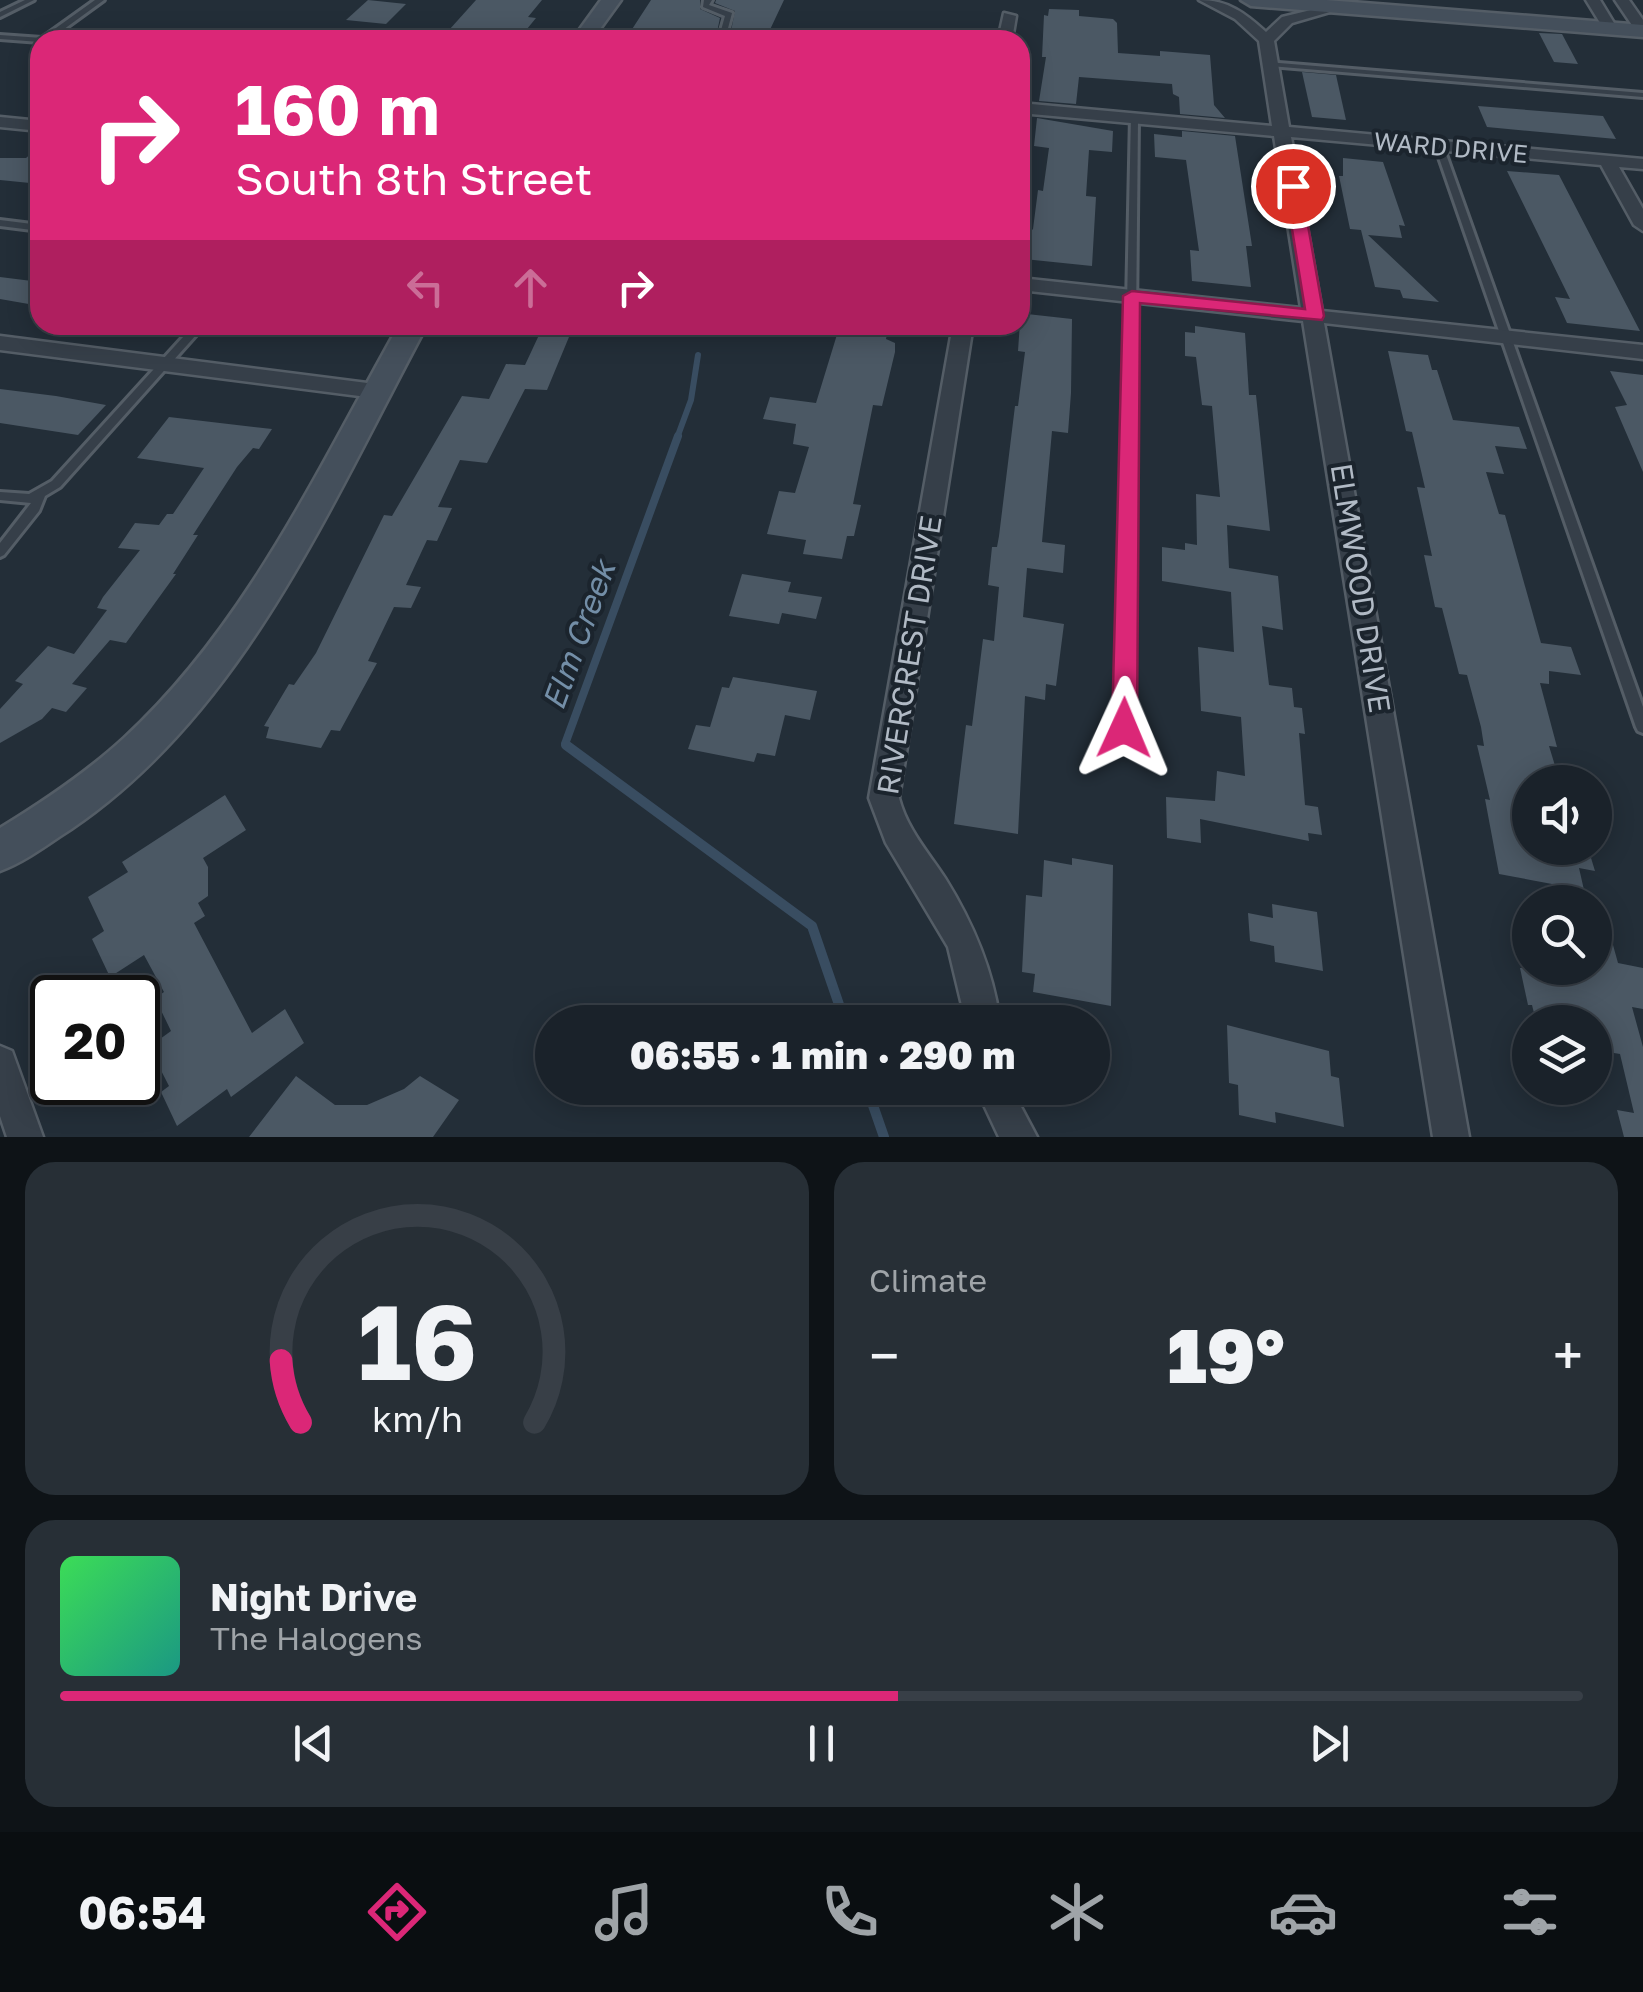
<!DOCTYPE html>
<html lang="en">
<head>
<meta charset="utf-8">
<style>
	:root { --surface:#1a222a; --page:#272f36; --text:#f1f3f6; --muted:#9fa4a8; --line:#383f47; --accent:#db2777 }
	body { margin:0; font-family:"Golos Text",sans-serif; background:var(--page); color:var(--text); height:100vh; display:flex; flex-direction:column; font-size:38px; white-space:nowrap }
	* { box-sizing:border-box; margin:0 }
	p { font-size:32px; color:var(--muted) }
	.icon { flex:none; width:55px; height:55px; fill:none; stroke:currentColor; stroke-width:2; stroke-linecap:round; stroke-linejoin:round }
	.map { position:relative; height:1137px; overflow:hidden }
	.drawer { display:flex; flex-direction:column; gap:25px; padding:25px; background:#0e1317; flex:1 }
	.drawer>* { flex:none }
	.hud { position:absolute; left:30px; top:30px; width:1000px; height:305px; border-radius:30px; box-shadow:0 5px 25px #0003,0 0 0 2px var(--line); background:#db2777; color:#fff; overflow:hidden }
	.buttons { position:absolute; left:1512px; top:765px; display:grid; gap:20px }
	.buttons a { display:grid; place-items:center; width:100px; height:100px; border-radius:50%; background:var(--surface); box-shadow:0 5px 25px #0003,0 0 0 2px var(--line); font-size:50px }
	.speed { position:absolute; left:30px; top:975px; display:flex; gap:20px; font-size:50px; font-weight:700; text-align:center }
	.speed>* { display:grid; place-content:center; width:130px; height:130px; border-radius:50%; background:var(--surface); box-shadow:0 5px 25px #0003,0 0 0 2px var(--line); line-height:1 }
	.speed .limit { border:5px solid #111; border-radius:15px; background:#fff; color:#111 }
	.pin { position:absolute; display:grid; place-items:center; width:85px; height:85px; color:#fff; margin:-42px; border:5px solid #fff; border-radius:50%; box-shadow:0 2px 10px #0007 }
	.me { position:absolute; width:110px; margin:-55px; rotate:1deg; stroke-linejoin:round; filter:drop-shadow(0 0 8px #0008) }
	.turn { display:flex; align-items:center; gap:35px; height:210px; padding:0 40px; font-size:45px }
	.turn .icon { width:130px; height:130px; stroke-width:2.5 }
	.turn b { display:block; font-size:70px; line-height:85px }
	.lanes { display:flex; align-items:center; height:95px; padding:0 40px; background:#0003; justify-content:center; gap:50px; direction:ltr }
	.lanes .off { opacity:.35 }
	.big { font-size:75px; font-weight:800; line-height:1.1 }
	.drawer .tile { flex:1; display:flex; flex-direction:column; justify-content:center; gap:15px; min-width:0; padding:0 35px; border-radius:30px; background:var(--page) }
	.drawer .dial { align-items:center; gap:0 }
	.dial svg { height:260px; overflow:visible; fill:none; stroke:var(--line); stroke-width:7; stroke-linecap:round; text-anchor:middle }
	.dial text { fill:var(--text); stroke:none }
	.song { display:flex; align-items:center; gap:30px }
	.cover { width:120px; height:120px; border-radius:15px; background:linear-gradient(135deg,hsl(130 70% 55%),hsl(170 70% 35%)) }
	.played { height:10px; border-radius:5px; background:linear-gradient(90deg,var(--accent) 55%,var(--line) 55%) }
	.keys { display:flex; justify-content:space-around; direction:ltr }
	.heat { display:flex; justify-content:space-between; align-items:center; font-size:55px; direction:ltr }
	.drawer .tiles { flex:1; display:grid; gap:25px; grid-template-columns:1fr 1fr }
	.tile:last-child { grid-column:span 2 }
	.trip { position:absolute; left:535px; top:1005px; width:575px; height:100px; border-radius:50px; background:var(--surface); box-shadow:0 5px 25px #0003,0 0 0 2px var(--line); font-weight:800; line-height:100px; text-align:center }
	.tab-bar { display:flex; height:160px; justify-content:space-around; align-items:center; background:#0a0e11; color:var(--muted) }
	.tab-bar .icon { width:70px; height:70px }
	.tab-bar .current { color:var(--accent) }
	.tab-bar b { font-size:45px; color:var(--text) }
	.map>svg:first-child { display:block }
</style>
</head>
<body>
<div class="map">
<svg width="1643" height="1137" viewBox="0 0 1643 1137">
	<rect width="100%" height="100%" fill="#232e38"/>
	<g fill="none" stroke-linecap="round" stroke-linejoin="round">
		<path stroke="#394d61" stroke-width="6" d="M677,438L691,400L698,355"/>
		<path stroke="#394d61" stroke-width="8" d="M569,747L565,744L678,436"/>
		<g stroke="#394d61" stroke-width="10">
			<path d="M566,745L812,926L845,1022"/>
			<path d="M867,1088L884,1137"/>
		</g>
	</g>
	<g fill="#4b5864">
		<path d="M368,0L406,4L386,24L346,20Z"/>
		<path d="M476,0H542L528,17L536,18L518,40H440Z"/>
		<path d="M651,0H700V9L720,18L717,32L707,31L703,40H625Z"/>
		<path d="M716,0H784L767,36L734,33L731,31L735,11L715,3Z"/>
		<path d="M1049,9L1079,10V16L1113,19L1117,23L1118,53L1160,56V51L1210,55L1214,105L1225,118L1180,114L1179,97L1173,94L1172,84L1079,77L1076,104L1039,101L1046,57H1042L1044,15L1048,16Z"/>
		<path d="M1539,33L1562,34L1578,64L1554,62Z"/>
		<path d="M1302,72L1336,75L1346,120L1312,117Z"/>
		<path d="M1478,106L1603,116L1616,139L1487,127Z"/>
		<path d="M1037,118L1113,131L1112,152L1089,150L1086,196L1096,197L1092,266L1024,259L1027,235L1033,229L1038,190L1043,191L1049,148L1034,146Z"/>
		<path d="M1182,131L1235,136L1252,246H1246L1251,287L1192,281L1190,250L1199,251L1186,160L1155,157L1154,134L1182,137Z"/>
		<path d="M40,146V184L0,180V158H26Z"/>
		<path d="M1343,158L1383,162L1405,226L1399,225L1402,238L1368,235L1439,302L1403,298L1400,290L1375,287L1361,230L1350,229L1339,176H1343Z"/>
		<path d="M1507,171L1559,175L1640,331L1567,323L1555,297L1570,299Z"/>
		<path d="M0,277L40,282V306L0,299Z"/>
		<path d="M1027,314L1072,319L1071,393L1068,433L1052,431L1042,542L1065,545L1063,573L1027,568L1023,617L1064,624L1056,686L1046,684L1045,700L1025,696L1018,834L954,824L966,725L972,726L983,639L994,641L999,587L988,585L992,547H997L999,536L1015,406H1018L1025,352L1018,351L1020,322H1026Z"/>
		<path d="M1195,326L1245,333L1249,395H1256L1270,531L1227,525L1229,568L1278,576L1283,630L1262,626L1269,685L1292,688L1294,707L1302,708L1305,734L1299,733L1305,805L1318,807L1322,835L1308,833L1309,841L1200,819L1201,843L1167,838L1166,797L1215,801L1217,771L1245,776L1241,717L1201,711L1198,647L1234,652L1231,592L1162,581V547L1185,550V543L1197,545L1196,494L1220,497L1212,406L1202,405L1196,357L1185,356V332L1195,333Z"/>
		<path d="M839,328L887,334L886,339L895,343V352L882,406L873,405L853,504L861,505L854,536H847L842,559L803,554L806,540L767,534L779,491L795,493L809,447L793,444L796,424L763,419L770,397L816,403Z"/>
		<path d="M539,335L569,337L547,390L525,389L487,463L460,460L438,507L452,508L437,541L427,540L406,585L421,587L411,608L394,607L368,661L377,663L340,731L331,730L321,748L266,738L269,727L264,726L289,684L294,685L316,653L384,515L392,516L462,396L489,399L506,364L525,365Z"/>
		<path d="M1388,351L1428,355L1432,370H1437L1453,420L1519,427L1527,449L1495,446L1504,474L1486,472L1499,514L1505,515L1541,643L1571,647L1581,675L1549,671V684L1540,683L1557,747L1549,746L1560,782H1530V848H1588L1595,871L1579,868L1584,890L1499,874L1485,799L1490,800L1477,745L1484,746L1481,727L1467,675L1459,674L1442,608L1435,607L1424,555L1432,556L1417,487L1425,488L1412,432L1406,431Z"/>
		<path d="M1610,371L1643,375V472L1615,407L1627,405Z"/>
		<path d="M0,389L56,396L106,405L78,435L0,423Z"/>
		<path d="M169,417L272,429L259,449L253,448L237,467L193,535H198L173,574H176L126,643L110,640L72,684L87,688L66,712L52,708L42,719L0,743V709L23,684L15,681L48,646L74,654L107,610L97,608L103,597L140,550L118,548L135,523L159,525L167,514H173L204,468L137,458Z"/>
		<path d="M742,574L791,582L788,592L822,597L816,619L782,613L779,624L729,616Z"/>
		<path d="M733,677L817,691L810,720L785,715L775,756L757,753L754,762L688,749L696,725L710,727L722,687L729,688Z"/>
		<path d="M225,795L246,830L203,858L208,867V896L198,903L205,916L194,923L252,1033L285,1009L304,1043L231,1097L227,1089L177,1126L161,1092L169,1086L149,1047L171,1031L155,998L164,992L144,955L110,977L92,939L104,931L88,897L128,872L122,862Z"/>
		<path d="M1072,858L1113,865L1111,1006L1033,992L1035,974L1022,972L1026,895L1042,897L1044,860L1072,865Z"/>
		<path d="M1272,904L1317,912L1323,971L1275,962L1274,946L1250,941L1248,913L1273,918Z"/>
		<path d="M1595,942L1613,945L1618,963L1643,968V1009L1632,1007L1643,1047V1137H1624L1617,1110L1634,1113L1620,1054L1608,1052L1602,1027L1534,1013L1532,1005H1528L1520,968H1595Z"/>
		<path d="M1227,1025L1329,1051L1331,1076L1339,1078L1344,1127L1275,1112L1276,1123L1239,1115L1238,1085L1229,1083Z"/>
		<path d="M296,1076L335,1105H367L404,1089L420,1076L459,1100L433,1137H249Z"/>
	</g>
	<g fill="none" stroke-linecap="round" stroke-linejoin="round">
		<g stroke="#545d66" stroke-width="6">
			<g id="lane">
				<path d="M25,0H34L0,17V12Z"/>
				<path d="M95,0H104L49,40H40V42L0,39V35L42,38Z"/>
				<path d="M704,0H712L709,5L732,13L727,32L736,40H728L720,34L725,16L703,7Z"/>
				<path d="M1267,62L1643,93V97L1270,66L1266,64Z"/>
				<path d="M1131,116L1138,118L1132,728L1130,732L1125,734L1120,732L1118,728Z"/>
				<path d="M1436,144L1443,146L1643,707V733L1638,731L1636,727L1435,146Z"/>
				<path d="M0,220L40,225V231L0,226Z"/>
				<path d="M194,325H205L60,487L45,496L39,511L4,555L0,557V543L31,503L0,500V492L29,494L52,481Z"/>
			</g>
		</g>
		<g stroke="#545d66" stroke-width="5">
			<g id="street">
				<path d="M1199,0C1228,0 1245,13 1266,32L1282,17L1340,3V9L1292,23L1274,41L1289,127L1643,159V169L1619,167L1643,209V231L1634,225L1601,165L1291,137L1322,311L1643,345V359L1324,323L1469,1137H1433L1303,321L1020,290V278L1301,308L1274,136L1020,113V103L1272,126L1259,41L1235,19Z"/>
				<path d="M1586,0H1600L1617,28L1615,31H1605Z"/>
				<path d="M1615,0H1629L1643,20V35L1638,34Z"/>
				<path d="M1004,13L1016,16L1012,40H998Z"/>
				<path d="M0,117L40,121V131L0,127Z"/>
				<path d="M953,325H973L899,798C907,829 928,852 945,878C973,923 993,970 1000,1022H966L948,947L886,843L869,798Z"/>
				<path d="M0,336L375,384L386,391L375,398L0,350Z"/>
				<path d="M0,1046L12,1051L43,1137H7L0,1116Z"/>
				<path d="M976,1088H1011L1037,1137H999Z"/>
			</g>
		</g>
		<g stroke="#545d66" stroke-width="5">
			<g id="secondary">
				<path d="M601,0H621L592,40H572Z"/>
				<path d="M1241,0H1326L1643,25V37L1251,6Z"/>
				<path d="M399,325H427C329,507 240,722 59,837C40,850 21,863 0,871V828C44,801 86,773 124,738C246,626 319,467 399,325Z"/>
			</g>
		</g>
		<use href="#lane" fill="#363f49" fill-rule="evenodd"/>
		<use href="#street" fill="#363f49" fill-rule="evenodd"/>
		<use href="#secondary" fill="#444f5b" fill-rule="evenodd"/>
	</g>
	<path fill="#db2777" stroke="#8e194d" stroke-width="2.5" d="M1293,181L1301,186L1324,316L1322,320L1140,303L1137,728L1134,736L1124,739L1115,736L1112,728L1123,296L1132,291L1305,309L1285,186Z"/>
	<g text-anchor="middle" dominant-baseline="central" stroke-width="8" stroke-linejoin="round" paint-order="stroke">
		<g font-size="25" fill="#b1bac5" stroke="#1b242d">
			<text transform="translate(1451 147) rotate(5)">WARD DRIVE</text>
		</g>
		<g font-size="30" fill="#b1bac5" stroke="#1b242d">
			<text transform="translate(1361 588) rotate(81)">ELMWOOD DRIVE</text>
			<text transform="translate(909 655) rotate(-81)">RIVERCREST DRIVE</text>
		</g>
		<g font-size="32" font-style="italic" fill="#738ea7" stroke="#1b242d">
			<text transform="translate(578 635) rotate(-70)">Elm Creek</text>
		</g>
	</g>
</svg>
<div class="buttons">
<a><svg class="icon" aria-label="sound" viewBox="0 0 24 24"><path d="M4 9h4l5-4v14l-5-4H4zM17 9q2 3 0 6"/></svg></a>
<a><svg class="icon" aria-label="search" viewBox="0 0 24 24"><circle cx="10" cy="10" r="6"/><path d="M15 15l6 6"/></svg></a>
<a><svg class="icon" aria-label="layers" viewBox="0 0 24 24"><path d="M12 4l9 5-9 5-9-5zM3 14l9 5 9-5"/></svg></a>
</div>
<div class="speed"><div class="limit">20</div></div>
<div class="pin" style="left:1293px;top:186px;background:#d93025"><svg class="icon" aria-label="arrive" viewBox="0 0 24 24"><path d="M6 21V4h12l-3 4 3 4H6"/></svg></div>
<svg class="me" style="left:1124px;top:728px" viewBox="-20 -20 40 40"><path d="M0-17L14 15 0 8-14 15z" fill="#db2777" stroke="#fff" stroke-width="4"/></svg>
<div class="trip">06:55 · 1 min · 290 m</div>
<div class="hud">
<div class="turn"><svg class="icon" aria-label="right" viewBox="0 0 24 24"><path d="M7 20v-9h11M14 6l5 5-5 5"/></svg><div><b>160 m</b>South 8th Street</div></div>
<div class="lanes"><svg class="icon off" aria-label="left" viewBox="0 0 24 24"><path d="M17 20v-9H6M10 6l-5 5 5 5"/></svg><svg class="icon off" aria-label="ahead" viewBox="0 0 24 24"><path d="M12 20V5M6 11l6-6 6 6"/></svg><svg class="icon" aria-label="right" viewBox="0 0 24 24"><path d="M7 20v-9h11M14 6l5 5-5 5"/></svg></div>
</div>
</div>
<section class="drawer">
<div class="tiles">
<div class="tile dial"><svg viewBox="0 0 100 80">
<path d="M14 69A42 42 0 1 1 86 69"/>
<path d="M14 69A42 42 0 0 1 8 50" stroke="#db2777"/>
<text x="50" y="56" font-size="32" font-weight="700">16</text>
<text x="50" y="72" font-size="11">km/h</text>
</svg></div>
<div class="tile"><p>Climate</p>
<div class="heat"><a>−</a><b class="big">19°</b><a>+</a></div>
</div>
<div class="tile">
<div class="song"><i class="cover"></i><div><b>Night Drive</b><p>The Halogens</p></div></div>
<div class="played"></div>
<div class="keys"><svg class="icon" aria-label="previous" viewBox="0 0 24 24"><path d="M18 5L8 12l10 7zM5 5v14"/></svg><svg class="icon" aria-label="pause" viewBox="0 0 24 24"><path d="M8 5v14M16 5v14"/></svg><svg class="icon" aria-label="next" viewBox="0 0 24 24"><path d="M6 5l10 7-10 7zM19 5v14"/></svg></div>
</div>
</div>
</section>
<nav class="tab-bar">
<b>06:54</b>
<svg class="icon current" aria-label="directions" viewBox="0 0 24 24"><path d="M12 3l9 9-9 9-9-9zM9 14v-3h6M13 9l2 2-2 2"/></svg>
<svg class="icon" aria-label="music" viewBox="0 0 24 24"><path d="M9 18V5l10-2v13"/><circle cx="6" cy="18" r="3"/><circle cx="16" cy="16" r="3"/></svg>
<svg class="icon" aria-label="phone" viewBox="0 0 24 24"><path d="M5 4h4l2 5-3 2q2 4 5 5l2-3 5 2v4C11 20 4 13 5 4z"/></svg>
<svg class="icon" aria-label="climate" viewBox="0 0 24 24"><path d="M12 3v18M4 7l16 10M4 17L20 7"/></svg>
<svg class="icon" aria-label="car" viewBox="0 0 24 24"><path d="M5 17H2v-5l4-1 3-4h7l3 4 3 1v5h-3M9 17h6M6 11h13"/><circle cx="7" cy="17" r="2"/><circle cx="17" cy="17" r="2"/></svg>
<svg class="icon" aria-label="filters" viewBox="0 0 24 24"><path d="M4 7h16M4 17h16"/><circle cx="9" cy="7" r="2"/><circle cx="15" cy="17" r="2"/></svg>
</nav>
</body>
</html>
